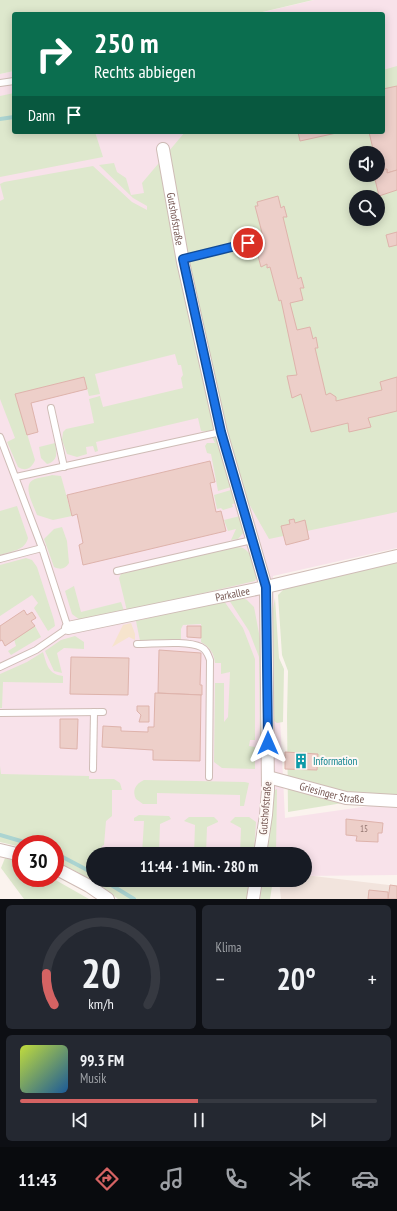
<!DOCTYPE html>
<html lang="de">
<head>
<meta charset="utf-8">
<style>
	:root { --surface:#171b24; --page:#242831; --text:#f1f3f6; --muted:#9ea1a6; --line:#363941; --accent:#d56363 }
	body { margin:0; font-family:"PT Sans Narrow",sans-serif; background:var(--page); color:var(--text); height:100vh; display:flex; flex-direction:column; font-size:15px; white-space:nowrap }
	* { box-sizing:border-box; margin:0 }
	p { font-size:13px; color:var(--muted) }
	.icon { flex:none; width:22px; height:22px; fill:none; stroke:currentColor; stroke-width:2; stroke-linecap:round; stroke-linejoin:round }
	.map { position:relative; height:899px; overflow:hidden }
	.panel { display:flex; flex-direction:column; gap:6px; padding:6px; background:#0d0f14; flex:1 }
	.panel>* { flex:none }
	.hud { position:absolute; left:12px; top:12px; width:373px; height:122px; border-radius:4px; box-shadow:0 2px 10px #0003; background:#0b6e4f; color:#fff; overflow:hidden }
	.tools { position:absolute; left:349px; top:146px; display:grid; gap:8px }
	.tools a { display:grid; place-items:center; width:36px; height:36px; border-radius:50%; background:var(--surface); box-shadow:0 2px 10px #0003; font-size:20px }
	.speed { position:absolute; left:12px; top:835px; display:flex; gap:8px; font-size:20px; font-weight:700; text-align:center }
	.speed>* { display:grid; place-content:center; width:52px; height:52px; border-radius:50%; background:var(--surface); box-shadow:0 2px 10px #0003; line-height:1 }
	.speed .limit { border:6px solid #d22; background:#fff; color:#111 }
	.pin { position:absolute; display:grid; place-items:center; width:34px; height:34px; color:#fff; margin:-17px; border:2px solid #fff; border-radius:50%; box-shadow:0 1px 4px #0007 }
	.me { position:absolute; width:44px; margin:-22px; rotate:0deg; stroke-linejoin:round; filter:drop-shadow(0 0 3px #0008) }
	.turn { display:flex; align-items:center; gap:14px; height:84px; padding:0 16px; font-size:18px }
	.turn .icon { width:52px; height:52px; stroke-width:2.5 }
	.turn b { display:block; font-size:28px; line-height:34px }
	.then { display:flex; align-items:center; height:38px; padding:0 16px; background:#0003; gap:8px; font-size:15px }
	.big { font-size:30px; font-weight:600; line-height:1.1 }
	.panel .card { flex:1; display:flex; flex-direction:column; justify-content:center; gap:6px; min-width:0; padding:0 14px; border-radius:6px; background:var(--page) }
	.panel .dial { align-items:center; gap:0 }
	.dial svg { height:104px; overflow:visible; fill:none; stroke:var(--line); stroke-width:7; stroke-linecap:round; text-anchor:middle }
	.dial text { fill:var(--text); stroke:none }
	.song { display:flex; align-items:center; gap:12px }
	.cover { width:48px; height:48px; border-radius:6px; background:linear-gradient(135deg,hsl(70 70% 55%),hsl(210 70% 35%)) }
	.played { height:4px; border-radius:2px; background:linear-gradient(90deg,var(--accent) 50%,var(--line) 50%) }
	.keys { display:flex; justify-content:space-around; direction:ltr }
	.heat { display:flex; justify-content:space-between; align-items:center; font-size:22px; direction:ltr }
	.panel .tiles { flex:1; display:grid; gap:6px; grid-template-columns:1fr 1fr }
	.card:last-child { grid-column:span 2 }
	.trip { position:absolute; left:86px; top:847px; width:226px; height:40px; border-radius:20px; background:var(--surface); box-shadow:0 2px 10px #0003; font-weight:600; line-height:40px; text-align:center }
	.tab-bar { display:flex; height:64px; justify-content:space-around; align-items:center; background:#090b0e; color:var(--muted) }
	.tab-bar .icon { width:28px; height:28px }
	.tab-bar .selected { color:var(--accent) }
	.tab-bar b { font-size:18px; color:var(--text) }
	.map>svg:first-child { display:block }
</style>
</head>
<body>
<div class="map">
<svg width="397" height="899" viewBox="0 0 397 899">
	<rect width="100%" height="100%" fill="#fbf3ee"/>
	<path fill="#f2e4dd" d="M305,875L397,886V899H281L279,880H305Z"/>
	<path fill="#f8e2ea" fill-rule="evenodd" d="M314,0H397V548L273,576L285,818L397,802V875L305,876V854H93L0,814V74L14,71V132H383V14H255ZM356,153H378V175H356ZM356,197H378V219H356Z"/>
	<g fill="#dee8cd" fill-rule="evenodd">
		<path d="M0,0H313L254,14H14V71L0,74Z"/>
		<path d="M397,66V512L269,539L224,460L231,487L218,491L211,454L207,453L205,446L207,443H215L209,432L201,431L198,418L96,442L98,451L95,452L93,446L86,447L87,454L77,457L67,454L62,440L63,432L66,429L94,423L89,399L100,396L103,407L183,388L181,378L183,375L181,365H178L175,354L95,374L100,394L89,396L84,377L15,394L35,460C32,468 26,472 18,467L7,442L15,438L0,399V201L4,199L0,184L4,182L93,166L132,202L147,210V206L133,198L99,165L114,163L117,172L126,178L131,195L144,193L142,183L185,132H383V70ZM356,153H378V175H356ZM356,197H378V219H356Z"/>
		<path d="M14,93V132H95L103,157L0,177V96Z"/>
		<path d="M55,443C57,453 58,461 47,464L41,458L39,447Z"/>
		<path d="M52,475L61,476L72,516L53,520L37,515C34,506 22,486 33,480C38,477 46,477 52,475Z"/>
		<path d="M231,490L233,491L237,503L232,504L233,507L223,510L221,508L217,509L214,495Z"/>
		<path d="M17,506L28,538C25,551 11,551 0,555V511Z"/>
		<path d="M240,516L244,532L238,539L231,540L236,529L228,531L224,520Z"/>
		<path d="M62,527L67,541L69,563C65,569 61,570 54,567L44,539L54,529Z"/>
		<path d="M235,547C252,546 253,563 257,576L255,581L127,611L119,578L121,574Z"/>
		<path d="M26,558L32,560L37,567L54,620L55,626L48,631L34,608L38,603L32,595L0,616V565Z"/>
		<path d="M397,561V794L288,812L287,716L288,671L282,655L278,595L284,589Z"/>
		<path d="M74,586L81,612L121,602L124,611L80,620L72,614L65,591Z"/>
		<path d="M243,598L247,600L254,607L261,644L264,752L260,751L259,657L249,631L229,600Z"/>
		<path d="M275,598L279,658L284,669L283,722L277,723L274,721L273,609Z"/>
		<path d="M224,601L243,628L255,659V740H250L249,746L255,747V769L222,768L214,762L215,683H224V722L228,717L230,672L221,674V663H215C214,653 210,647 201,642V624L183,625L181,629V641H140L136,621Z"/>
		<path d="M35,626L41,637L11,655L8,651L16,646L14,639Z"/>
		<path d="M75,636L84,642V649L64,648L57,653L62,673L54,671L45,651L61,640Z"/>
		<path d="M43,652C47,665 48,674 63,676V683L3,682L2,708H0V674L27,662Z"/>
		<path d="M0,766L1,774L89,776V779H114L120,783L122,790H112V816L106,821L104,845L102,846V854H93V880H251L247,899H118L99,884L55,860V844H21V847L0,842Z"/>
		<path d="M144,780L245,782L249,783L244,806H240V795L157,793V804H143L136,799C132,791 135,784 144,780Z"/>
		<path d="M277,789L276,854H267L273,791Z"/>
		<path d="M139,815L169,816L171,819L160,824L159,854H142L144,821H134V818Z"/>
		<path d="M189,817H214L218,821V822L207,827L206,854H194L195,825L184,821Z"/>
		<path d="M235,817H249L256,822L254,854H240L241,828L230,822Z"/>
		<path d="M5,858L21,863V878H52L89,899H24L1,868Z"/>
		<path d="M263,880H273L270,899H260Z"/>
	</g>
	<path fill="#f6e4cd" d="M131,623L135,634V640L129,637L112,647L123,625Z"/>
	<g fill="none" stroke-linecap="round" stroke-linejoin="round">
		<g stroke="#abd4d1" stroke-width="4">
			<path d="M0,119L14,117"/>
			<path d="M0,835L31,844"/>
			<path d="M55,853L93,873"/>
			<path d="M103,880L134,899"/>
		</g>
	</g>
	<g fill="#edcfc9" stroke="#deb3ab">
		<path d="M397,86V170L387,173V169L378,171V153H374L369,132H383V89Z"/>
		<path d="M298,132H341L300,141Z"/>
		<path d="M387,169V173L397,170V190L379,196L374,175H378V171Z"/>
		<path d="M278,196L281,208L284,206L287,217H283L298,279L301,277L304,288H300L303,300L290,303L297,330L310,327L313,339L316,337L318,348H315L326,395L330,393L336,397V401L382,390L380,382L397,377V411L368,418L371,427L349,432L348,423L311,432L301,394L292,398L287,376L297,375L281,300L279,301L270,267L267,268V264L261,267L255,245L265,244L255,206H258L257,202Z"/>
		<path d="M397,232V245L389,247L386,235Z"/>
		<path d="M84,377L87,389L31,403L38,432L27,435L15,394Z"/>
		<path d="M210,461L215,482L210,483L216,512L221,511L226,531L83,565L79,545L83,543L77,514L72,516L67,495Z"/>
		<path d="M294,519L295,523L305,520L309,539L286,545L281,526L290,524L289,520Z"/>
		<path d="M24,610L27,615L32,612L36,618L31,621L35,626L5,646L2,640L0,641V626Z"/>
		<path d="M187,626H201V638L187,637Z"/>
		<path d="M159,650L201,653L200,685H202V695L158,693Z"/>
		<path d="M71,657L129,658L128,695L70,694Z"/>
		<path d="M155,693L201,695L200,761L153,760V750L102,747L103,726L121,727V731L148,732V727H154Z"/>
		<path d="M137,706H149V722H139L141,715L137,711Z"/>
		<path d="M60,719H78L77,749L60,748Z"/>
		<path d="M285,752L318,754L317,770L285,769Z"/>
		<path d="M346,819L383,823L382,833H378V842L356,841L357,836L346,835Z"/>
		<path d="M390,885L397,886V899H388Z"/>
		<path d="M369,890L388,892V899H368Z"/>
	</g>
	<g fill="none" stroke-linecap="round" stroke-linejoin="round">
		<g stroke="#cfbcb6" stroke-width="8">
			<g id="service">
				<path d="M0,83L14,81"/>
				<path d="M183,259L247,243"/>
				<path d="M51,408L64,467"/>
				<path d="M0,437L42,548L68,628L36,650L0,667"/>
				<path d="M16,477L221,432"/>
				<path d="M0,559L42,548"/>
				<path d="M117,571L252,540"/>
				<path d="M137,644C154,644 187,640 201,647C207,650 208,655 210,660L209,777"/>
				<path d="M0,713L103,712"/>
				<path d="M93,769L94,712"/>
			</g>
		</g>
		<g stroke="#cfbcb6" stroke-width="14">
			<g id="minor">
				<path id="s1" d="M163,149L183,262L221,432L266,587L268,790L266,815L260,854"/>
				<path id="s2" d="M68,628L266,587L397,556"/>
				<path id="s3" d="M268,777L346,798L397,801"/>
				<path d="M0,850L21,855"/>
				<path d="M55,868L89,886L108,899"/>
				<path d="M253,899L256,880"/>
			</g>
		</g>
		<use href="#service" stroke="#fff" stroke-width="6"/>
		<use href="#minor" stroke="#fff" stroke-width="12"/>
	</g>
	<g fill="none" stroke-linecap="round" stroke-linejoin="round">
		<g stroke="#114b97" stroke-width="10">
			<path id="route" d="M248,243L183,259L221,432L266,587L268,743"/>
		</g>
		<use href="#route" stroke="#1a73e8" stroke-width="7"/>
	</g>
	<defs>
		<g id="building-bare" transform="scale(1.2)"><path d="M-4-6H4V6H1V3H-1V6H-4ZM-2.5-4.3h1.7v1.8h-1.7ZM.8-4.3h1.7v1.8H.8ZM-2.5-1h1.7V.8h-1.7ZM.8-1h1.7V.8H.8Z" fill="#0f9aa8" stroke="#fef8f4" stroke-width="2.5" paint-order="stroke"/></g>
	</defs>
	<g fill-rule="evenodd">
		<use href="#building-bare" x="301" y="761"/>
	</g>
	<g text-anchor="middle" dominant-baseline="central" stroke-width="4" stroke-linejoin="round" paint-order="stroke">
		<g font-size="9" fill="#937570">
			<text x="364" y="828">15</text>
		</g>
		<g font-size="11" fill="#755752" stroke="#fef8f4">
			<text stroke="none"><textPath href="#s1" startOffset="71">Gutshofstraße</textPath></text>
			<text stroke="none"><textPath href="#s2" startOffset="168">Parkallee</textPath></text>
			<text stroke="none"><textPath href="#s3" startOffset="66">Griesinger Straße</textPath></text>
			<text transform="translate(265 808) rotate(-85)">Gutshofstraße</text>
		</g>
		<g font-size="11" fill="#0d838f" stroke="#fef8f4" text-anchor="start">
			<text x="313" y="761">Information</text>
		</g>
	</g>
</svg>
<div class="tools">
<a><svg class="icon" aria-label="sound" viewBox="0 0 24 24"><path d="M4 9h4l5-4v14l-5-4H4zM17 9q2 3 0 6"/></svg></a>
<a><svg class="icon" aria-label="search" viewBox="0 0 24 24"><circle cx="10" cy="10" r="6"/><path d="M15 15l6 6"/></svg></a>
</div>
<div class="speed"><div class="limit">30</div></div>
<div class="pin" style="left:248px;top:243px;background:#d93025"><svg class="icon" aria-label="arrive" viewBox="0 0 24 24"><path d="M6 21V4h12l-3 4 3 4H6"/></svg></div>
<svg class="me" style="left:268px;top:743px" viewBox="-20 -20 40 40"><path d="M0-17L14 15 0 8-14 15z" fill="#1a73e8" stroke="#fff" stroke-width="4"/></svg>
<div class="trip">11:44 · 1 Min. · 280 m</div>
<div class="hud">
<div class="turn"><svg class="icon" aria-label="right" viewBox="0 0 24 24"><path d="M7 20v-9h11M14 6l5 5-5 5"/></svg><div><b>250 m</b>Rechts abbiegen</div></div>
<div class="then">Dann<svg class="icon" aria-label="arrive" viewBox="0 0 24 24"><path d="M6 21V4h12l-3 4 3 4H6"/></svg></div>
</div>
</div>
<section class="panel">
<div class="tiles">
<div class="card dial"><svg viewBox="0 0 100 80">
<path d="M14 69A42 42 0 1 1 86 69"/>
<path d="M14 69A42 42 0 0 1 8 45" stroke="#d56363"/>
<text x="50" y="56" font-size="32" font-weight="700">20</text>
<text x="50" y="72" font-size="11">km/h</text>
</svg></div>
<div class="card"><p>Klima</p>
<div class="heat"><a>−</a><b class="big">20°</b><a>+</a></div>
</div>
<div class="card">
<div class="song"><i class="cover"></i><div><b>99.3 FM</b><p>Musik</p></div></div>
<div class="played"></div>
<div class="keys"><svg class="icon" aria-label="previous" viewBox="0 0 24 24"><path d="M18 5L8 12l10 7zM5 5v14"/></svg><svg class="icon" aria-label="pause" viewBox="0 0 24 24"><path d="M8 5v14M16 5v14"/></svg><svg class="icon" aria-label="next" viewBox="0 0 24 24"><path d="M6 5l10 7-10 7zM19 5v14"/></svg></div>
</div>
</div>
</section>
<nav class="tab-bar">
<b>11:43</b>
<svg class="icon selected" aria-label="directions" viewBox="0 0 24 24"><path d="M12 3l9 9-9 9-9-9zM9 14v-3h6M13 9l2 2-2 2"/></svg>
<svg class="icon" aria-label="music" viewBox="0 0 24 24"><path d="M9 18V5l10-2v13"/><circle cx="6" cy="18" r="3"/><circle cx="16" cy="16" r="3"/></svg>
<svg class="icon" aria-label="phone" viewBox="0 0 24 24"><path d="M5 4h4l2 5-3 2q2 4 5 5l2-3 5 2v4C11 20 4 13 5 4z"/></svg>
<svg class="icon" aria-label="climate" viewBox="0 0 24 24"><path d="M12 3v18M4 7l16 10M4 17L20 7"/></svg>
<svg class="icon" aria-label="car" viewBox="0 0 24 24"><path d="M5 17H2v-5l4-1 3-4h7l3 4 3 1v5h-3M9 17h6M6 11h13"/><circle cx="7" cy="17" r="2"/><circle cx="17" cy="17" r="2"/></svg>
</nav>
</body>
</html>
